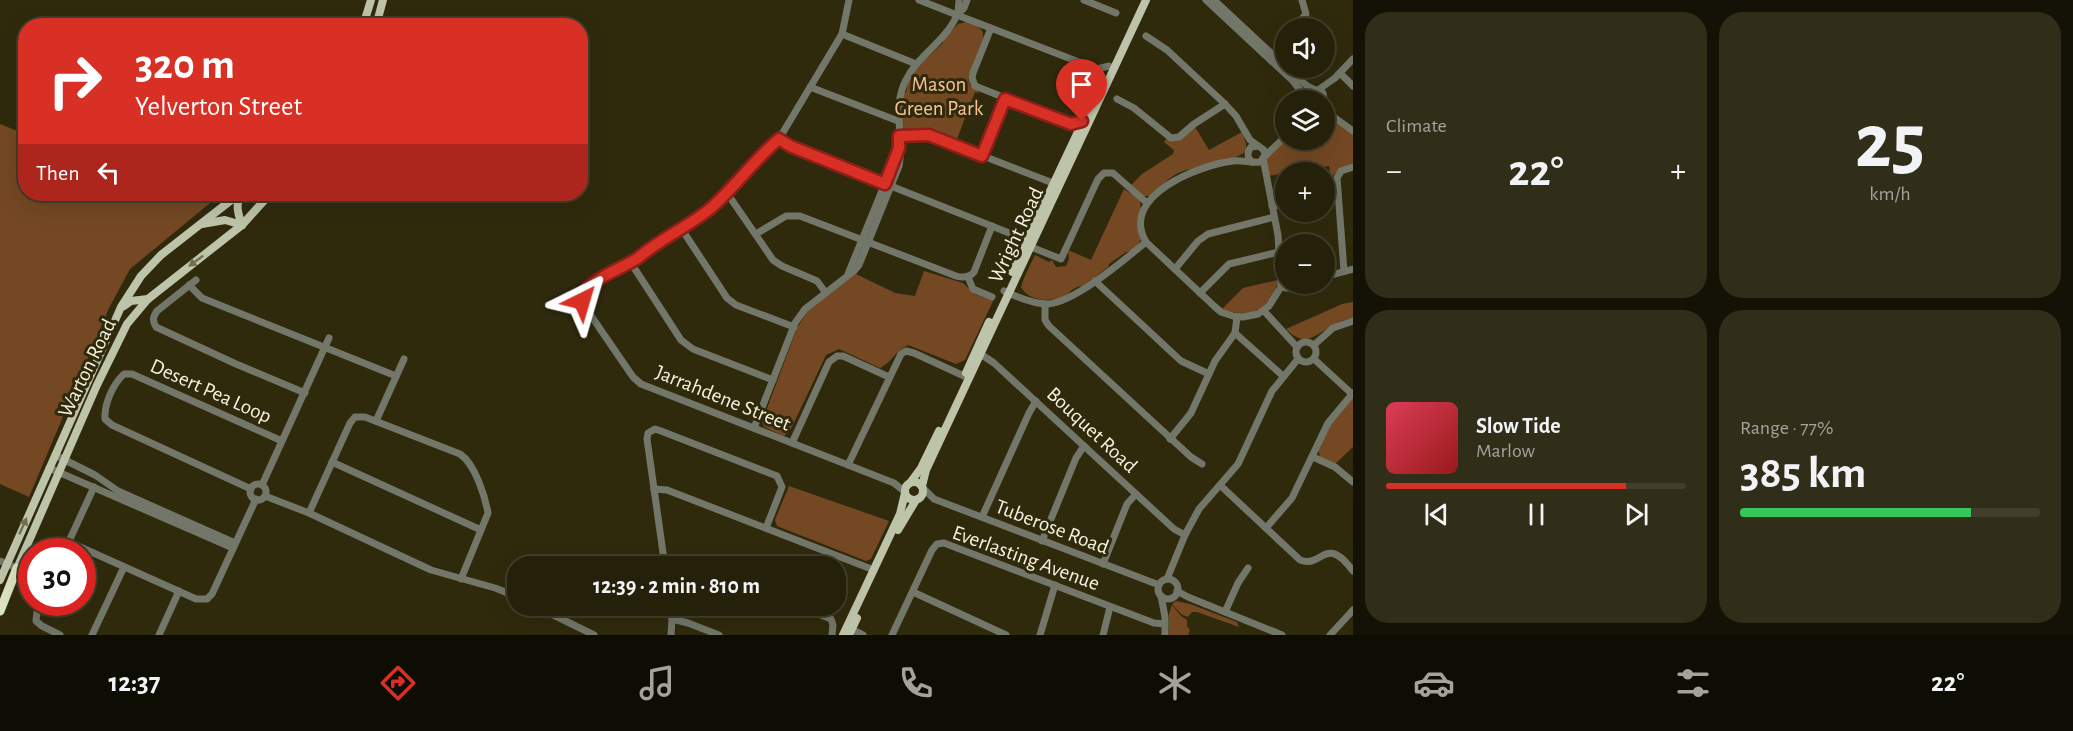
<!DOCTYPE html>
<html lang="en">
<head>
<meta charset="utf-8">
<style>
	:root { --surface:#24200a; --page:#302d18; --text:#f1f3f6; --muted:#a3a39c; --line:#413e2b; --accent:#d93025 }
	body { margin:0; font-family:"Alegreya Sans",sans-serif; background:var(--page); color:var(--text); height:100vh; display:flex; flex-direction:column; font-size:22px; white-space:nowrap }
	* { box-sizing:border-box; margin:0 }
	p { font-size:20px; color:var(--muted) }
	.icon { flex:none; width:33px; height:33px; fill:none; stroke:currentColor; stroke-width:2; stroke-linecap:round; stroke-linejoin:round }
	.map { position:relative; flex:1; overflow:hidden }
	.drawer { display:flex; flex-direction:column; gap:12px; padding:12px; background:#141206; width:720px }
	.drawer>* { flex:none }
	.hud { position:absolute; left:18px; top:18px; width:570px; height:183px; border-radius:24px; box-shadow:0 6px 24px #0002,0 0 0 2px var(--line); background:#d93025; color:#fff; overflow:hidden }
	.controls { position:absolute; left:1275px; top:18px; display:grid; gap:12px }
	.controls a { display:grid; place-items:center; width:60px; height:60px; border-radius:50%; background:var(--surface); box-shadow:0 6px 24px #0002,0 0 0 2px var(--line); font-size:30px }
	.speed { position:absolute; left:18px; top:538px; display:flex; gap:12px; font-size:30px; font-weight:700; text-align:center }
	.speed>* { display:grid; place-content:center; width:78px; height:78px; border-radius:50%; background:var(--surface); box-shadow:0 6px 24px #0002,0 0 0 2px var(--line); line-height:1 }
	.speed .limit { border:9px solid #d22; background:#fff; color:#111 }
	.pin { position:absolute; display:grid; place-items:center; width:51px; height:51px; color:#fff; margin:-62px -26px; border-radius:50% 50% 50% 0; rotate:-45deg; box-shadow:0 0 6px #0007 }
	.pin .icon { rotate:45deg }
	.me { position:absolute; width:66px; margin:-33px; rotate:40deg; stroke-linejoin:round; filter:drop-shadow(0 0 4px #0008) }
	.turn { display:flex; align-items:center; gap:21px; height:126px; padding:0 18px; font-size:27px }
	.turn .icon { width:78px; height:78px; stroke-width:2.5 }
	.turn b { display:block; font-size:42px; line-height:51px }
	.then { display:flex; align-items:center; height:57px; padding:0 18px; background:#0003; gap:12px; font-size:22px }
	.big { font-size:45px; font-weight:700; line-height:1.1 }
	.drawer .tile { flex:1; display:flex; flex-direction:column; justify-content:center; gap:9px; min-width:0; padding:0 21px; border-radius:24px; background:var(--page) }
	.drawer .dial { align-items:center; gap:0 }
	.dial b { font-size:78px; line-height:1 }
	.song { display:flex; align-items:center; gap:18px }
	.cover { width:72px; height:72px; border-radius:9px; background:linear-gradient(135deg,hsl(350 70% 55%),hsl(0 70% 35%)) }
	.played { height:6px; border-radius:3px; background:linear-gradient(90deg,var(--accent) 80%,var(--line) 80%) }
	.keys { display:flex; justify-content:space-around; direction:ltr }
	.heat { display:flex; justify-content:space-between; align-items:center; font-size:33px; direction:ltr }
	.charge { height:9px; border-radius:4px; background:linear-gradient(90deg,#34c759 77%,var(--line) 0) }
	.drawer .tiles { flex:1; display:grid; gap:12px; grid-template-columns:repeat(2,1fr) }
	.trip { position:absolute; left:507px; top:556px; width:339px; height:60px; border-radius:24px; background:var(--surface); box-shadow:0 6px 24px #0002,0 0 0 2px var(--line); font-weight:700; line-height:60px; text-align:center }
	.dock { display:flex; height:96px; justify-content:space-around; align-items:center; background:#0e0d04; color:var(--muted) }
	.dock .icon { width:42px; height:42px }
	.dock .selected { color:var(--accent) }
	.dock b { font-size:27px; color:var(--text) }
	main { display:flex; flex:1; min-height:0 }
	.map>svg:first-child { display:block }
</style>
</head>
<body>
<main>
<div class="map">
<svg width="1353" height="635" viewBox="0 0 1353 635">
	<rect width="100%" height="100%" fill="#302a0d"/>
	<g fill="#744823">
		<path d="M967,22C976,26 985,27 983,39L968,78L970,85L980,93L975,92L957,139L953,142L909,133L901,126L903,94L906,92L909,79L926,58L928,57L943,43V40L958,24Z"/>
		<path d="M1325,112L1353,134V165L1340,168L1331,178L1329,166L1268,176L1266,159L1286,140H1324Z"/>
		<path d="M0,124L25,134L26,194H185L210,203L130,269L109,308L29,497L0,484Z"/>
		<path d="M1195,127L1209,150L1242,132L1246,143V151C1234,162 1199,166 1183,171C1170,175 1160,188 1150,196H1142L1131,185L1142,174L1173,154L1174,150L1164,142L1166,139L1177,141Z"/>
		<path d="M1124,189C1129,193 1136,196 1139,200C1143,205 1139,230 1141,239C1139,245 1132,252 1126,252L1109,264L1108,267L1083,286C1077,285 1068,292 1066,297C1052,301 1029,303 1021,287C1024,276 1030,266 1035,255L1049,262L1052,260L1056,267L1066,266L1069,259L1068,250L1091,260Z"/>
		<path d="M924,271L963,283L975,294L993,301L965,360L956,364L908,345C894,352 893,361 880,368L839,349L826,355L790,431L784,436L764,427L762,422L797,328L809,309L856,274L895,293L915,296Z"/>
		<path d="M1278,280C1273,310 1249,319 1222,309L1243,288Z"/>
		<path d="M1353,302V318C1346,319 1340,321 1334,325C1314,335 1306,349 1286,329L1342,304Z"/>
		<path d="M1353,398V447L1335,464L1320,457L1318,449L1329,426Z"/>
		<path d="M789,486L889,521L871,559L866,561L777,526L775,520Z"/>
		<path d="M1176,601L1190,604L1237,622L1239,627L1197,612H1192L1188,617L1181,614L1172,604Z"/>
		<path d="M1172,605L1181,616L1187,620V626L1190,630L1188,635H1169V614Z"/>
	</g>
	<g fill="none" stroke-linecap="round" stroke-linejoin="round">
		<g stroke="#737769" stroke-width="7">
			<path d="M849,0L842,34L779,139L763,153L727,193L706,212L652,246L631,263L613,271L589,287L582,296L583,304L633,377L641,384L894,483L905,492"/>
			<path d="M919,0L957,15L958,14"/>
			<path d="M1084,0L1116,13"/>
			<path d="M1206,0L1293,81L1307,99"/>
			<path d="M1214,0L1286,67"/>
			<path d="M958,14L964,8L967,0"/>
			<path d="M958,14L959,0"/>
			<path d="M991,28L973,73L972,78L975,86L1071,124L1082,121"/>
			<path d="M1294,28L1306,14L1302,0"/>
			<path d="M842,34L916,64"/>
			<path d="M1146,36L1167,50L1225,104L1236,116L1250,140L1264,150L1265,156L1260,162C1251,163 1242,160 1233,161C1199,165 1119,196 1146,242L1214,306L1221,312L1233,316L1243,317L1258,314L1269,306L1281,287L1278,235L1263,158"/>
			<path d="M1287,68L1306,85L1315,90"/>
			<path d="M1097,69L1103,79"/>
			<path d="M1340,73L1353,86"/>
			<path d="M810,87L898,121"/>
			<path d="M1316,90L1323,93L1324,102"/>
			<path d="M1318,90L1335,78L1353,59"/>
			<path d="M1117,99L1134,108L1171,138L1179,137L1194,124L1225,104"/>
			<path d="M1324,110L1353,131"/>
			<path d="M899,136L929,135L1058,185"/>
			<path d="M779,139L790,146L1027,240"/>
			<path d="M982,156L1005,99"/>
			<path d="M1265,156L1286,136"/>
			<path d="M1252,162C1247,158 1247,152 1251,147L1258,146"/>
			<path d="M727,193L773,260L782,266L817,281L826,293"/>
			<path d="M1324,196L1338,194"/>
			<path d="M1272,206L1286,204"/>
			<path d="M681,228L727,298L736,305L794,327"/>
			<path d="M756,234L786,216H800L956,276C963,278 969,278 974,272L992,226"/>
			<path d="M1031,247L1061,259L1098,179L1104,173H1113L1147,203"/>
			<path d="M631,263L681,340L693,349L773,380"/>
			<path d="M1175,269L1198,241L1208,234L1274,217"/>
			<path d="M1344,271L1337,178L1341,171L1353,167"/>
			<path d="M848,274L899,149"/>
			<path d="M968,277L973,289L992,297"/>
			<path d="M1324,277L1353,269"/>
			<path d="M196,280L157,311C153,317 152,320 156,327L236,364L305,393"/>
			<path d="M1095,281L1181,361L1209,374"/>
			<path d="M189,285L202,298L396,376"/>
			<path d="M1281,287L1293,289L1307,284"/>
			<path d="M1004,291C1017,297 1033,304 1048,304C1075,302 1124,260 1146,242"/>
			<path d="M1200,293L1229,264L1279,252"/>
			<path d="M1045,304V320L1049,326L1191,457L1202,464"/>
			<path d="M1264,311L1297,347"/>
			<path d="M1235,333L1283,376"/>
			<circle cx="1306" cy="352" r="10"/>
			<path d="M1314,345L1333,328L1353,321"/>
			<path d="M976,351L994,363L1174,529L1185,535"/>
			<path d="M1314,359L1352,394"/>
			<path d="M376,421L404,359"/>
			<path d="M754,428L795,323L805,309L854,271L859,265L899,166C905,138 891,108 906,80C918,55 946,41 957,15L1097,69L1109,66"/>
			<path d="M1170,439L1191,413L1215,361L1235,333L1237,317"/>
			<path d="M792,443L829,362L837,356H843L889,377"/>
			<path d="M55,455L95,475L118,491L235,543"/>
			<path d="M1313,457L1335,467L1353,482"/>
			<path d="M332,462L481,530"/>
			<path d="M848,465L901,354L906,351L914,353L964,376"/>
			<path d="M49,468L233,548"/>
			<circle cx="258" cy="492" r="8"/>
			<path d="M262,485L329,338"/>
			<path d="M1221,486L1300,560C1323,569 1325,533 1353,571"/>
			<path d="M923,488L934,499L1159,585"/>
			<path d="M251,489L112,425L105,419C104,404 113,384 124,374H132L282,441"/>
			<path d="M654,489L667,490L874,570"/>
			<path d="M265,496L309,513L431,570L495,588L518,597"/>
			<path d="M309,513L350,423L355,417H365L460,454C475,464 485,496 488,513L461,579"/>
			<path d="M982,517L1029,413L1036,401"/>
			<path d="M1266,528L1292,498L1328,423L1353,393"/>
			<path d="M1042,541L1076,458L1084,446"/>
			<path d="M69,542L196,599H207L212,594L256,499"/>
			<path d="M64,552L94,487"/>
			<path d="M664,559H677L700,567"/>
			<path d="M0,561L17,568"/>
			<path d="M1103,564L1127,504L1136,494"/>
			<path d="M665,567L647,439L648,433L655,429L661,431L777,476L782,487L766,528"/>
			<path d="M1167,579L1185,535L1199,509L1238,464L1272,391L1298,359"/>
			<circle cx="1168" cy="589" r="10"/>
			<path d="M1177,591L1188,597L1282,635"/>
			<path d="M913,592L1006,635"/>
			<path d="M1161,596L1165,617V635"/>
			<path d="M41,603L37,612L36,621L42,626L60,635"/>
			<path d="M535,606L594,635"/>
			<path d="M671,606L672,619L671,635"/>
			<path d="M799,606L831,619L833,625L832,635"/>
			<path d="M1225,612L1238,583L1248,568"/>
			<path d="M672,619L688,623L719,635"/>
			<path d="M849,628L863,635"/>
			<path d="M92,635L124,567"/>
			<path d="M159,635L179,591"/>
			<path d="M892,635L932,550L937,544L944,543L1154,623L1165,624"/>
			<path d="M1040,635L1055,585"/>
			<path d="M1103,635L1110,607"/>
			<path d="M1330,635L1353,610"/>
		</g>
		<g stroke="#bec4a9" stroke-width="8">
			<path d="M363,26L371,0"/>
			<path d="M376,26L383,0"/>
			<path d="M241,194C235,204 238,214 242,225"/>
			<path d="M202,224L225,220L242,225"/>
			<path d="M1012,272L1101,83"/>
			<path d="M124,306L131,301L148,299"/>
			<path d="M966,373L989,322"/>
			<circle cx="914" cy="491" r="9"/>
			<path d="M910,483L921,468L939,431"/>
			<path d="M922,486L926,470L1146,0"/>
			<path d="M898,530L916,500"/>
			<path d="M15,573L97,385L127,324L148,299L242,225L270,194"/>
			<path d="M0,580L121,307L141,276L161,255L239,194"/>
			<path d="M843,635L900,514L905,493"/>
			<path d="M849,635L857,618"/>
		</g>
		<path stroke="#dbe3c2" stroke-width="9" d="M0,611L17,568"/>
	</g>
	<defs><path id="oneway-solid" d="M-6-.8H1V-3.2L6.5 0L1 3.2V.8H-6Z" transform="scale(1.5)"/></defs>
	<g fill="#706f53">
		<use href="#oneway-solid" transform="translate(196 261) rotate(143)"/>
		<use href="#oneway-solid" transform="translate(23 526) rotate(-66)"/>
	</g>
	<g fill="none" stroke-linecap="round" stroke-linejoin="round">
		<g stroke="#8d1f18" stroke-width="15">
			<path id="route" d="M582,301C580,282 624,268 638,258C660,239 688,227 711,208C735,187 754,160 779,139L790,146L885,184L899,148V136L929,135L982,156L1005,99L1071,124L1082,121"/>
		</g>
		<use href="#route" stroke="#d93025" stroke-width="10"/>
	</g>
	<g text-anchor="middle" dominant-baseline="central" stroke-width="6" stroke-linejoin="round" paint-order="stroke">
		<g font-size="21" fill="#f9c297" stroke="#302a0d">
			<text x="939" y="84">Mason<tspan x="939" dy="24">Green Park</tspan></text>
		</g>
		<g font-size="21" fill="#f5f2e1" stroke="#302a0d">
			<text transform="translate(1016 235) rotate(-65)">Wright Road</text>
			<text transform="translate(87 368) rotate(-64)">Warton Road</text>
			<text transform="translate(211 391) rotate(24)">Desert Pea Loop</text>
			<text transform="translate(723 398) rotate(22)">Jarrahdene Street</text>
			<text transform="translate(1092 430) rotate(43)">Bouquet Road</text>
			<text transform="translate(1052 527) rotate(21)">Tuberose Road</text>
			<text transform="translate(1026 558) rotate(20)">Everlasting Avenue</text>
		</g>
	</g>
</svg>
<div class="controls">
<a><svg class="icon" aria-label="sound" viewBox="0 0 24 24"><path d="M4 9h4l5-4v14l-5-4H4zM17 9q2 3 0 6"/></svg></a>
<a><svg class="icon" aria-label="layers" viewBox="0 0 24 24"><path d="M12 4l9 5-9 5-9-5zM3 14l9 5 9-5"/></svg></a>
<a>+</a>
<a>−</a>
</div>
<div class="speed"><div class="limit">30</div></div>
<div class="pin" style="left:1082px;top:121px;background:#d93025"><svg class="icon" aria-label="arrive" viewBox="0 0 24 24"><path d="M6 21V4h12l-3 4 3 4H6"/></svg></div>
<svg class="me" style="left:582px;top:301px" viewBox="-20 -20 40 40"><path d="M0-17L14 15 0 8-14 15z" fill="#d93025" stroke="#fff" stroke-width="4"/></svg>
<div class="trip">12:39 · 2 min · 810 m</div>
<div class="hud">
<div class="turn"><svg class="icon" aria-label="right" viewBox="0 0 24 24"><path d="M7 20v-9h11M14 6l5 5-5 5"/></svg><div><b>320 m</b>Yelverton Street</div></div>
<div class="then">Then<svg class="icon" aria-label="left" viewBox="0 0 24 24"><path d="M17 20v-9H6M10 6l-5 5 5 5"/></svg></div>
</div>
</div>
<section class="drawer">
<div class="tiles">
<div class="tile"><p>Climate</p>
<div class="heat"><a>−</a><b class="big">22°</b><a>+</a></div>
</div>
<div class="tile dial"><b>25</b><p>km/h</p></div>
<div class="tile">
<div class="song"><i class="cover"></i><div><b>Slow Tide</b><p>Marlow</p></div></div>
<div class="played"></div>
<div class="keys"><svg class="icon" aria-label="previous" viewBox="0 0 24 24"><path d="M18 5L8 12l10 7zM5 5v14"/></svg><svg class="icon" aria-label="pause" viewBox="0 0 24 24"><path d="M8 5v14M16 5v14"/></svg><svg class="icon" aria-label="next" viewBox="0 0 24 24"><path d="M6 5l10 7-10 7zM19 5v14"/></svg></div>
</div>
<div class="tile"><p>Range · 77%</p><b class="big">385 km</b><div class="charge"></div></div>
</div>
</section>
</main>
<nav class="dock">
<b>12:37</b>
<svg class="icon selected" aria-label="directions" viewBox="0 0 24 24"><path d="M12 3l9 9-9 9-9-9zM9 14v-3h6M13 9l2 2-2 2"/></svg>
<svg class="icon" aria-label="music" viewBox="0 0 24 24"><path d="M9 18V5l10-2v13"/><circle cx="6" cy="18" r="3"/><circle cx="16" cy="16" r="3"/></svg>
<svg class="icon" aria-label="phone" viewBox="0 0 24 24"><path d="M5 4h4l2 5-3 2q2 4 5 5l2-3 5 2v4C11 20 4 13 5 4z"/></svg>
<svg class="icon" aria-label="climate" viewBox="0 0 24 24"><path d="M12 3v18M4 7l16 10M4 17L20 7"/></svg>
<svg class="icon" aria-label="car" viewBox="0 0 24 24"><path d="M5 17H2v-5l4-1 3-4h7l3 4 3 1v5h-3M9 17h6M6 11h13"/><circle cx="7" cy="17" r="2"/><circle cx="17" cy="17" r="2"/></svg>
<svg class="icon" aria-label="filters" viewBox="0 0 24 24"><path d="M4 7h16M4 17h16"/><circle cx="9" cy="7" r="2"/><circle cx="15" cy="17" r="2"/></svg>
<b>22°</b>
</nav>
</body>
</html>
